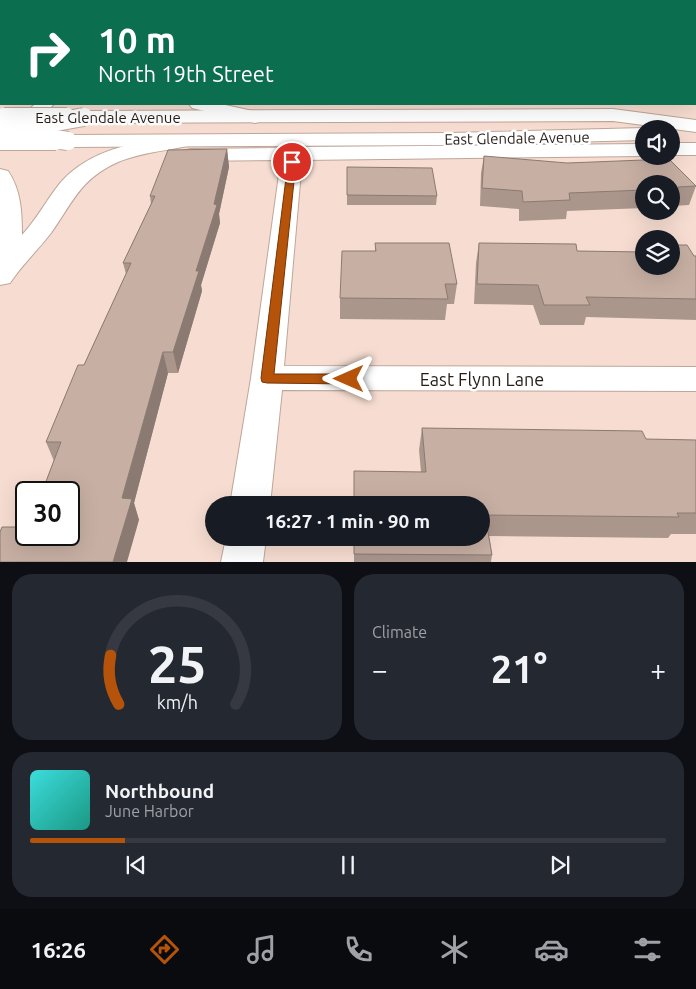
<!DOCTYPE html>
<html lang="en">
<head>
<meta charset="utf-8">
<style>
	:root { --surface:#171b24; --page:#242831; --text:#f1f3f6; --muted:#9ea1a6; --line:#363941; --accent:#b45309 }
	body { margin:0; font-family:Ubuntu,sans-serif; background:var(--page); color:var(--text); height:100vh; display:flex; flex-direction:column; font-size:19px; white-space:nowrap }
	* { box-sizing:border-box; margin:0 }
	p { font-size:16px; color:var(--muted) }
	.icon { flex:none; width:28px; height:28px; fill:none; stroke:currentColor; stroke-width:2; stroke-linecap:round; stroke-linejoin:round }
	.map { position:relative; height:562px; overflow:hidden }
	.details { display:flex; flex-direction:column; gap:12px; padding:12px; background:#0d0f14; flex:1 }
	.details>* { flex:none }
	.banner { position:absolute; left:0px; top:0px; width:696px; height:105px; box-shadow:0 5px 20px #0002; background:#0b6e4f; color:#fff; overflow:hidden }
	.controls { position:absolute; left:635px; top:120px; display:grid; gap:10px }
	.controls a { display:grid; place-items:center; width:45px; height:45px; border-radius:50%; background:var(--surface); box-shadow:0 5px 20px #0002; font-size:25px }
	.speed { position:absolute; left:15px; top:481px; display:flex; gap:10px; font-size:25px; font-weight:700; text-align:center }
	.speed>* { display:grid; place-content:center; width:65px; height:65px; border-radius:50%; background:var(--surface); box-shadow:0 5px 20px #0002; line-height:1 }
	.speed .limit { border:2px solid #111; border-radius:8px; background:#fff; color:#111 }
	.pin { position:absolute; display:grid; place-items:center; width:42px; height:42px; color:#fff; margin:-21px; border:2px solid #fff; border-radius:50%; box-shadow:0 1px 5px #0007 }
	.me { position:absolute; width:55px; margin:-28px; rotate:270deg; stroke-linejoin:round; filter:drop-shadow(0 0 4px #0008) }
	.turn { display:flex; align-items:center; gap:18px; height:105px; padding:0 15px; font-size:22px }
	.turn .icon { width:65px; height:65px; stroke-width:2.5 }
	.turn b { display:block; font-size:35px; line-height:42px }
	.big { font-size:38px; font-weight:600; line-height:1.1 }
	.details .tile { flex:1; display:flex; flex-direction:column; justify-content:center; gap:8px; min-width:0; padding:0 18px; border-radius:20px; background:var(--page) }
	.details .dial { align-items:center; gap:0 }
	.dial svg { height:130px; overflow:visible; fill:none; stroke:var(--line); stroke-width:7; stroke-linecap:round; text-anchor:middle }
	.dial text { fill:var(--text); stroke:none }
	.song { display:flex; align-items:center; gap:15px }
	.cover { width:60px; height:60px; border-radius:8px; background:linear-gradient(135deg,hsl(180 70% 55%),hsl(170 70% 35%)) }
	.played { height:5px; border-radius:2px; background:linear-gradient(90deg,var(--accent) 15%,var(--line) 15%) }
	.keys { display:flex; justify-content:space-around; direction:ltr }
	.heat { display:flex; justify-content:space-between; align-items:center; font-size:28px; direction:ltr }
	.details .tiles { flex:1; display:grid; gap:12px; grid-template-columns:1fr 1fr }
	.tile:last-child { grid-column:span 2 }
	.trip { position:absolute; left:205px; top:496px; width:285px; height:50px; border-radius:25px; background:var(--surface); box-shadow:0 5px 20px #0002; font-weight:600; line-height:50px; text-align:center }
	.tab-bar { display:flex; height:80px; justify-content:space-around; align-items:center; background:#090b0e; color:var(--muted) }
	.tab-bar .icon { width:35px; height:35px }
	.tab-bar .active { color:var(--accent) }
	.tab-bar b { font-size:22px; color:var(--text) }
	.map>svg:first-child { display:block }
</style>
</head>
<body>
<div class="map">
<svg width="696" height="562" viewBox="0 0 696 562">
	<rect width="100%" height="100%" fill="#f7ddd1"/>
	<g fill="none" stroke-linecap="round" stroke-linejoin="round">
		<g stroke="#bea699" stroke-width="2">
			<g id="minor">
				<rect x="676" y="0" width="14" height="1"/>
				<path d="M294,134L301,136L304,140L303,147L644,144V156L302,160L284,366L696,367V391L282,390L270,505H230L251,378L281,160L190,161L183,159L180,155L183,151L190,149L283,148L287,136Z"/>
				<rect x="671" y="143" width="25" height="12"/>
				<path d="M226,538H266L263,562H221Z"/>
			</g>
		</g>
		<g stroke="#bea699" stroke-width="2">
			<g id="secondary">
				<path d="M613,109L696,120V132L613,121L84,123L77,121L75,117L77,113L84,111Z"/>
				<path d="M644,128L647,129H644V140L451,145L68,147L61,145L58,141L61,137L68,135L451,133Z"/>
			</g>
		</g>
		<g stroke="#bea699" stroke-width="2">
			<g id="motorway">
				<path d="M35,104H54L20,139L13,141L6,139L3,135L6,131Z"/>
				<path d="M189,104H221L262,113L264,117L262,121L255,123L192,108Z"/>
				<path d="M185,135L192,137L195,141L192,145C167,151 142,152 118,162C80,179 73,202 51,233C38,250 22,265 10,283L0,285V169L8,171C21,190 22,212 22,235C37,219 47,199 61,182C92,147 142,141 185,135Z"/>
			</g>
		</g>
		<use href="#minor" fill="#fff" fill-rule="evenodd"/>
		<use href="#secondary" fill="#fff" fill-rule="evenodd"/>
		<use href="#motorway" fill="#fff" fill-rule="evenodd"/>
		<g stroke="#bea699" stroke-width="20" stroke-linecap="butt">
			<g id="secondary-bridge">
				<path d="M4,117H67"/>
				<path d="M0,141H56"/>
			</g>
		</g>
		<g stroke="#bea699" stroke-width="20" stroke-linecap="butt">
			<g id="motorway-bridge">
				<path d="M5,131L84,117"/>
				<path d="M26,135L68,141"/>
			</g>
		</g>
		<use href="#secondary-bridge" stroke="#fff" stroke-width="18"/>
		<use href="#motorway-bridge" stroke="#fff" stroke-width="18"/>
	</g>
	<g fill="#ab968c">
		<path d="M600,0H677L678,1H601Z"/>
		<path d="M695,13L696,14V82L695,81Z"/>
		<path d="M227,149L229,167L219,214L220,223L201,285L202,291L178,373H168L134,503L139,520L26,535L54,461L46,442L84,365L126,274L123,263L151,204L150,196Z"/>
		<path d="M484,156L696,186L689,205L673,206V207H671V184H644V208L567,211L566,219L519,221V209L480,206L481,173Z"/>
		<path d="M347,167L437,196L436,205H347Z"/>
		<path d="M375,243L457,284L454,304H447L445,320L340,319V298L375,251Z"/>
		<path d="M479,243L577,251L696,256V320L586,317L584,325H540L533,305L474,304L476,263Z"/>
		<path d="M422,428L646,439L696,440V534H671L668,538L489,536L492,555L491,562H354V538L421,472L419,450Z"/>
	</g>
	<g fill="#8b7a72">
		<path d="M227,149L229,167L219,214L220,223L201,285L202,291L178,373L173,352L196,271L214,204Z"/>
		<path d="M163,352L168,373L134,503L139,520L127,562H113L122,498Z"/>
	</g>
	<g fill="#c7afa3" stroke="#8b7a72">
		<path d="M312,0H544L545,1H312Z"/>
		<path d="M616,0H677L678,1H618Z"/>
		<path d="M695,13L696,14V63H695Z"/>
		<path d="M227,149L214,204L217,205L196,271H199L173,352H163L122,498L132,499L113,562H0V532L2,527H26V535H69V492H42L61,442H46L78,365H84L131,263H123L155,196H150L168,150Z"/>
		<path d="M484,156L567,163L669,159L696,186L678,187L679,188L671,189V184H644V190L569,193L570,200L523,202L522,191L482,188Z"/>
		<path d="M347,167L432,168L437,196L347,195Z"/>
		<path d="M375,243H449L457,284H445L448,299L340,298L342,251H376Z"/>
		<path d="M479,243L576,244L577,251L644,252V266H671V245H687L694,256H696V299L586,297L590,305H544L538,285L477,284Z"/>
		<path d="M422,428L642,431L646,439L696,440V513H677L679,517L485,515L492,555L354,554V538H481V505H354V471L426,472Z"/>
	</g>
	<path fill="#b45309" stroke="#753606" d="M292,159L296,162L274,374H349L354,376L356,379L354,382L349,384L267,383L262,382L261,378L288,162Z"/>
	<g text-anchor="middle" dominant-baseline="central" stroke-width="5" stroke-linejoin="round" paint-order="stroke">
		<g font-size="15" fill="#261d19" stroke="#fff">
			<text x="108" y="117">East Glendale Avenue</text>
			<text transform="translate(517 138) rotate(-1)">East Glendale Avenue</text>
		</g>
		<g font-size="18" fill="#261d19" stroke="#fff">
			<text x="482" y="379">East Flynn Lane</text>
		</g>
	</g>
</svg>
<div class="controls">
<a><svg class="icon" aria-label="sound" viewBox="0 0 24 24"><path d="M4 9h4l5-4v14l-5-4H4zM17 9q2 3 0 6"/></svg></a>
<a><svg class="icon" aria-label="search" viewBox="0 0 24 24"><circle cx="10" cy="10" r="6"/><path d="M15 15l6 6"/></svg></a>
<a><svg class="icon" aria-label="layers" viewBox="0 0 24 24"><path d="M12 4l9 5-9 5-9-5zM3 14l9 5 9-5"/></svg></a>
</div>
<div class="speed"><div class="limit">30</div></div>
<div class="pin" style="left:292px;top:162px;background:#d93025"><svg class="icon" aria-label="arrive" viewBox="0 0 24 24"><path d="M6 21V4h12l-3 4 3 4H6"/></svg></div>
<svg class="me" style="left:349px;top:379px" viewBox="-20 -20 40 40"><path d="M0-17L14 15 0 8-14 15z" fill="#b45309" stroke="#fff" stroke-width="4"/></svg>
<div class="trip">16:27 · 1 min · 90 m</div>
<div class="banner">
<div class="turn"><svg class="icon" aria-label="right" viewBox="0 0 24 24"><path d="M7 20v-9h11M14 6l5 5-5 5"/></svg><div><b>10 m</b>North 19th Street</div></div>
</div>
</div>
<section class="details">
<div class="tiles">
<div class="tile dial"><svg viewBox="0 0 100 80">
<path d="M14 69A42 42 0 1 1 86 69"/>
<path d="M14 69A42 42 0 0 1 9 39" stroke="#b45309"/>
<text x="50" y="56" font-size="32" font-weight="700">25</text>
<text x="50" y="72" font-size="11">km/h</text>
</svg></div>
<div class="tile"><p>Climate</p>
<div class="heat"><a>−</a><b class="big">21°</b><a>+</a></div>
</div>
<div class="tile">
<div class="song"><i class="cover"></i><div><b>Northbound</b><p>June Harbor</p></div></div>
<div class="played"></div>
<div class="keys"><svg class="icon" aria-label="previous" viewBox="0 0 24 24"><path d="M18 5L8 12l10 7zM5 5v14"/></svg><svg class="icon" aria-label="pause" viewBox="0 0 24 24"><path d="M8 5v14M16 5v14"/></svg><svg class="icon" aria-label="next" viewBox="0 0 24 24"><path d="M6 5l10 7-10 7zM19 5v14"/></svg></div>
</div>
</div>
</section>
<nav class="tab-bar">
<b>16:26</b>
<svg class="icon active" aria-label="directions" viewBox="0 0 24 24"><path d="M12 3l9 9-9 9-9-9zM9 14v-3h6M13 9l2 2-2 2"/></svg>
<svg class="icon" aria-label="music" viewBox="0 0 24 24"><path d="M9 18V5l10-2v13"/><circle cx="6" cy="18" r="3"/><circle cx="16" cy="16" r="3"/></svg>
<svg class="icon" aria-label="phone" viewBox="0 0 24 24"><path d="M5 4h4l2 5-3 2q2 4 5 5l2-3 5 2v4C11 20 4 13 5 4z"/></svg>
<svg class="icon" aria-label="climate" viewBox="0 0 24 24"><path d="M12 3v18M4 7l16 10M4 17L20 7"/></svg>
<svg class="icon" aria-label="car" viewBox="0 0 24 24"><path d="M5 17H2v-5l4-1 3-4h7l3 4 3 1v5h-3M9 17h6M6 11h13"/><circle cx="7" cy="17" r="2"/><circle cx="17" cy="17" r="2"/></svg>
<svg class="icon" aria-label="filters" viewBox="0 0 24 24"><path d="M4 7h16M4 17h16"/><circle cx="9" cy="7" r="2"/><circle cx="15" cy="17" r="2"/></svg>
</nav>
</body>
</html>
